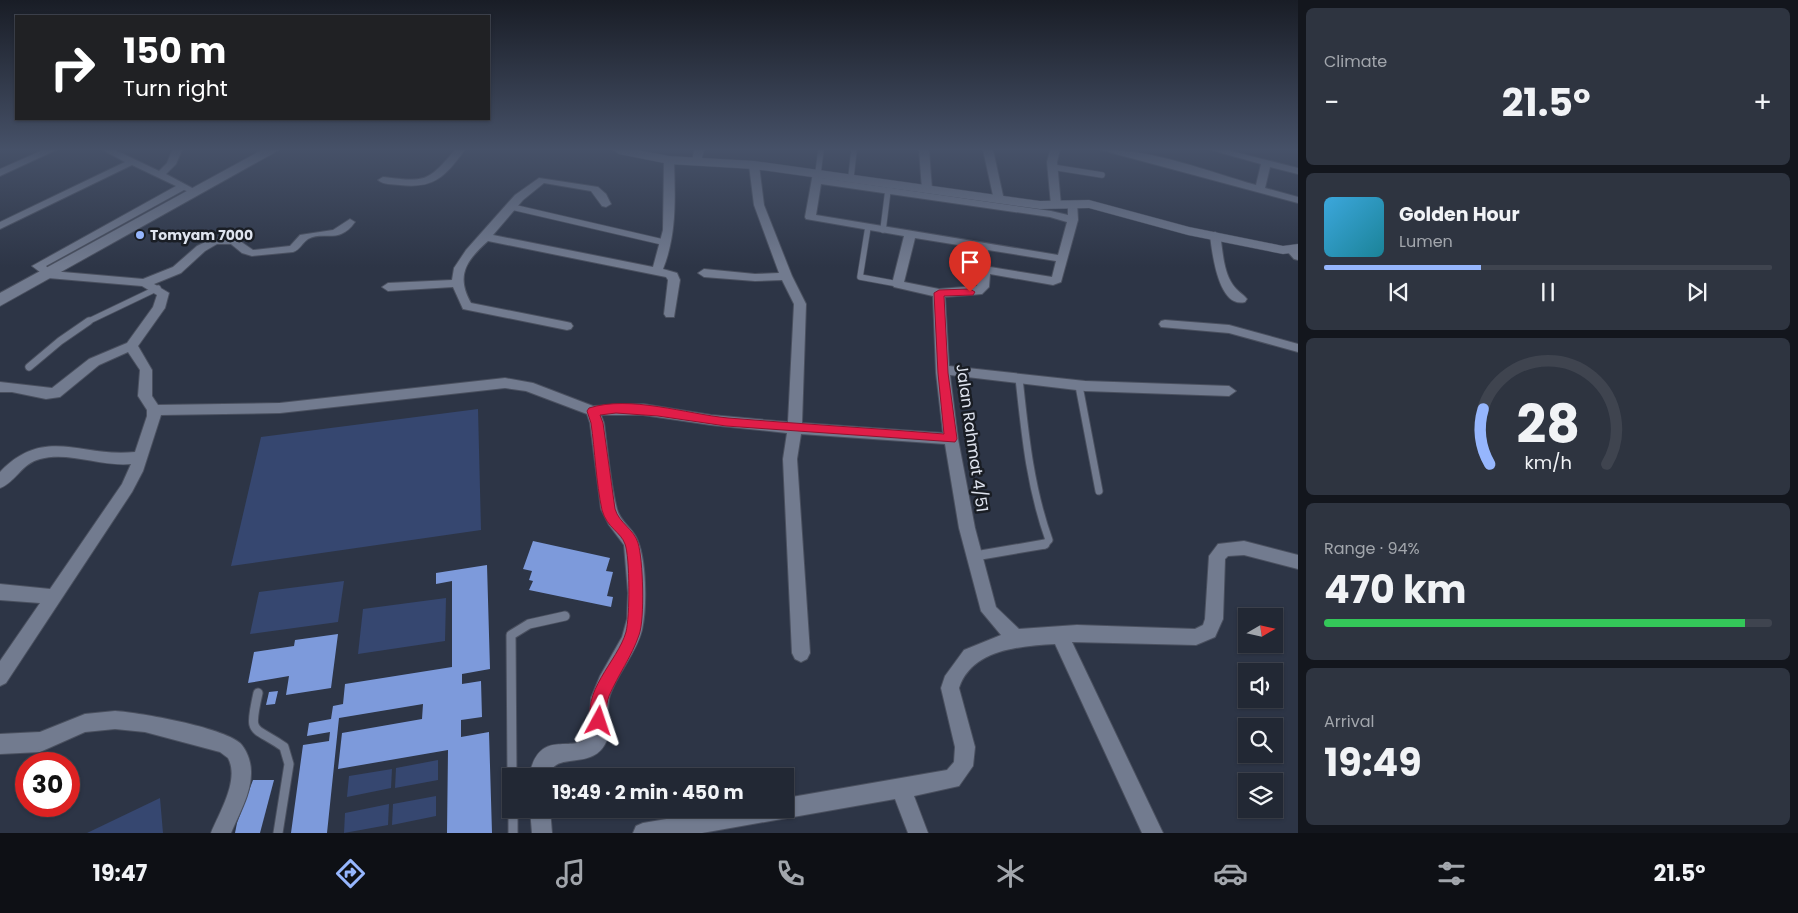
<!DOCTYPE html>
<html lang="en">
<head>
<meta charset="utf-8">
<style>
	:root { --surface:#222834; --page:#2e3440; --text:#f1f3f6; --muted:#a2a6ac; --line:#3f444f; --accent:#96b6fd }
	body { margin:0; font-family:Poppins,sans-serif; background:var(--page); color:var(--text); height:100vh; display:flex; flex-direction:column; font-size:19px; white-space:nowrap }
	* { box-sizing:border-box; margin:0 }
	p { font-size:16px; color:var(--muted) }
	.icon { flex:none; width:28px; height:28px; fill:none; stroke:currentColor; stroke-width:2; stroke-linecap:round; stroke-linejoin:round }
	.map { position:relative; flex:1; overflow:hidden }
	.drawer { display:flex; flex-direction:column; gap:8px; padding:8px; background:#13161d; width:500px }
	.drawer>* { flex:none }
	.top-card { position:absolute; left:15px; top:15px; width:475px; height:105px; border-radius:0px; box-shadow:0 1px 4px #0004,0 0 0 1px var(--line); background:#202124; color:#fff; overflow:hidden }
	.needle { width:32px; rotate:81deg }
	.tools { position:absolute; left:1238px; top:608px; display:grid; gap:10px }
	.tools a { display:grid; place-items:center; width:45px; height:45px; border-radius:0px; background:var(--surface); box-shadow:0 1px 4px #0004,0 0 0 1px var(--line); font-size:25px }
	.speed { position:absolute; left:15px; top:752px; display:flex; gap:10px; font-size:25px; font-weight:700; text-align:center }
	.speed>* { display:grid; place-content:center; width:65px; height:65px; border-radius:50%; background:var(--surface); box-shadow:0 1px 4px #0004,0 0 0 1px var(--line); line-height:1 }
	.speed .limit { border:8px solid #d22; background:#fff; color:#111 }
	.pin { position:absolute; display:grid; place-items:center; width:42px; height:42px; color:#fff; margin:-51px -21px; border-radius:50% 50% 50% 0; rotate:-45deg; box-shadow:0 0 5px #0007 }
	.pin .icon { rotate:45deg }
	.me { position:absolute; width:55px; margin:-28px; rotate:5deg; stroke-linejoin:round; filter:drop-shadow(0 0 4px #0008) }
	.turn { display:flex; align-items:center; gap:18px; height:105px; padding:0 25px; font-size:22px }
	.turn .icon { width:65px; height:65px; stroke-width:2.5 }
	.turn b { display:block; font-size:35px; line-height:42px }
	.big { font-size:38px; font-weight:700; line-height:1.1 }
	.drawer .card { flex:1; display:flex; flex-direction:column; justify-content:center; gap:8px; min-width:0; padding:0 18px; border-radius:8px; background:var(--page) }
	.drawer .dial { align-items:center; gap:0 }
	.dial svg { height:130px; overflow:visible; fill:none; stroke:var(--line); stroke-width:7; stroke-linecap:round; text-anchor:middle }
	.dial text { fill:var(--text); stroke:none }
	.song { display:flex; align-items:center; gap:15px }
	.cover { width:60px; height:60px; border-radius:8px; background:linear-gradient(135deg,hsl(200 70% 55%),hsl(190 70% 35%)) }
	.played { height:5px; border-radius:2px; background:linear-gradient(90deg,var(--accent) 35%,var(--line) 35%) }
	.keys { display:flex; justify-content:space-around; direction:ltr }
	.heat { display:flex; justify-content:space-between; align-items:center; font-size:28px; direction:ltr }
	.charge { height:8px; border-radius:4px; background:linear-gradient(90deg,#34c759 94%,var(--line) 0) }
	.trip { position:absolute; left:502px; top:768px; width:292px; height:50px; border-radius:0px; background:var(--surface); box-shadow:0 1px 4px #0004,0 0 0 1px var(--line); font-weight:700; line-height:50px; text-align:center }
	.tab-bar { display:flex; height:80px; justify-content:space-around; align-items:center; background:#0e1015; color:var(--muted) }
	.tab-bar .icon { width:35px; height:35px }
	.tab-bar .current { color:var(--accent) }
	.tab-bar b { font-size:22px; color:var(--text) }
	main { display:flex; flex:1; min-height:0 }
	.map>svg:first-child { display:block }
</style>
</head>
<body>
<main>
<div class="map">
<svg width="1298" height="833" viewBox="0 0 1298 833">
	<rect width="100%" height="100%" fill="#2d3546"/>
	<g fill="#364770">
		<path d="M478,409L481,530L231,566L261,437Z"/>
		<path d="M344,581L338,622L250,634L259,592Z"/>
		<path d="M446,598L445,641L358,654L363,609Z"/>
		<path d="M438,760V780L395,788L396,768Z"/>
		<path d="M392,769L391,788L347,797L349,776Z"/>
		<path d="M436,796V816L392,825L393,804Z"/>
		<path d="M160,798L163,833H87Z"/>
		<path d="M389,804L388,825L344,833L345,813Z"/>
	</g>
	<g fill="#7d9adb">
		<path d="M533,541L610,558L606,571L613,572L607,596L613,597L611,607L529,590L533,581L529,580L532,571L523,569Z"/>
		<path d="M487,565L490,669L462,674V684L481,681L482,717L461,720V737L489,732L492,833H447L448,750L338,769L342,733L422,719L423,704L339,718L327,833H291L303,745L329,741L330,732L307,736L309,723L331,719L333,706L343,704L345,684L452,667V581L436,584V573Z"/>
		<path d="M338,634L331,688L286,695L289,676L248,683L254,652L294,646L295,640Z"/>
		<path d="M278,691L275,704L266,705L269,692Z"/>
		<path d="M253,780H274L260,833H235L237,823Z"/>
	</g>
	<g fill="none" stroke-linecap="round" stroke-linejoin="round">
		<g stroke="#4a505f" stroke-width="7">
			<g id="service-far2">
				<path d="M1052,167L1102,175"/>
				<path d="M818,173L821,150"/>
				<path d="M851,177L854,150"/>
				<path d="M512,207L667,243"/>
				<path d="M868,227L860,277L898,284"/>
				<path d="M883,230L888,190"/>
				<path d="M87,322L158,288"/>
			</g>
		</g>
		<g stroke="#4a505f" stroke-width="9">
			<g id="service-far1">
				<path d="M29,367L60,341L89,321"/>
				<path d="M1019,378C1025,434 1030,487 1049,540L1044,545"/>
				<path d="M1079,386L1099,491"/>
			</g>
		</g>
		<g stroke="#4a505f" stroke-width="11">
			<g id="service">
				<path d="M975,556L1045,544"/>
				<path d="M258,693C248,737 253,725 284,747L289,764L278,833"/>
				<path d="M512,776L511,635L529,624L565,616"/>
				<path d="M513,809V833"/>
			</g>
		</g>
		<g stroke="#4a505f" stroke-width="2">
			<g id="minor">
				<path d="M43,150H56L0,176V169Z"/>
				<path d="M103,150H115L159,171L167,163L172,150H182L176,164L166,174L194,189L189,192L184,190L46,266L51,271L143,279L173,267L197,246L214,238L237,239L253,250L290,246L300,235L333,230L350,219L355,222C339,245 324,230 308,239C302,243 300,250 293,252L252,256L242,253L231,244H217L205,251L181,273L154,284L169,293L165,308L138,346L152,370V396L158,405L280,403L505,378L533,383L593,406L643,404L711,415L788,422L794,304L782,280L755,281L704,277L698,273L704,269L755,274L779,273L754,205L749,165L754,162L759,165L764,205L792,276L806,304L802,423L943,433L936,373L933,296L894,287L892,284L904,236L806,219L805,217L813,173L818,170L823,173L822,178L1051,211L1068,215V204L1073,201L1077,202L1078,220L1061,282L1053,285L990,274L989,287L982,294L945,297L949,366L1085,381L1229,386L1236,391L1229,396L1085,391L950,375L958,439L975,528L996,607L1019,629L1077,625L1195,629L1203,625L1205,619L1209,556L1218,544L1244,541L1298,555V569L1244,555L1228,556L1225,559L1223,619L1215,637L1196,645L1072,642L1163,833H1142L1055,644C1021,646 972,649 959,688L975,747L973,766L959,786L914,796L928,833H908L895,799L702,833H633L636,826L643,823L725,809H786V798L947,770L954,762L955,747L941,688L945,676L964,650L1001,635L981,611L959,528L945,444L801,434L797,459L810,653L807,659L801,662L795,659L792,653L783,459L787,433L711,425L643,415H601L604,423C608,451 610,482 617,509C620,521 631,527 636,537C647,558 647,607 642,630C636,654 618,672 610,695C605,710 612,725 607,740C594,773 555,749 549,776H529C540,725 573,756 589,736L591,698L600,676L622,637L627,619L628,593L624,545L609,525L601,509L590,423L587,414L526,391L505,388L280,413L161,415L143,471L132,492L6,683L0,686V661L40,603L0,600V584L50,589L122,484L131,464C101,467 69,451 40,459C22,463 15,483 0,488V472C45,425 81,458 135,452L147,416V410L138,396L140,370L128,352L99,365L60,397L46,399L12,392H0V382L52,388L89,359L127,343L153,307L157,295L142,286L48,278L32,266L176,186L132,165L0,229V222L125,162ZM821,184L1050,217L1067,222L1058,255L816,215ZM915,238L977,248L979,270L977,286L939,289L904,282ZM988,250L1056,261L1052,277L990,267Z"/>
				<path d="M455,150H465C445,176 435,189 400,185C393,184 383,185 378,180L383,177C425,182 427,183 455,150Z"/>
				<path d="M694,150H704L700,165L692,163Z"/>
				<path d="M919,150H929L932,189L927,192L922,189Z"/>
				<path d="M983,150H993L1004,200L1003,202H995L994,200Z"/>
				<path d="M1050,150H1060L1057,162L1061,205L1056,208L1051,205L1047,162Z"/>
				<path d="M1101,150C1153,149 1206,171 1256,185L1261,164L1211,150H1227L1298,168V174L1270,167L1265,188L1298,197V203Z"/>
				<path d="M669,157L674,160C675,198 677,234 663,269L677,273L680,280L674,317H666L664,314L668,280L666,277L488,241C467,260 455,275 471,303L567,322L571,323L573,326L571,329L567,330L463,309L453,287L388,291L382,287L388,283L452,280L454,268L466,250L515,195L539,178L598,187L606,194L611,204L606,207L602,206L591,191L544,183L523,200L493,235L653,267L663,230L664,160Z"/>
				<path d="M1215,232L1220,235C1223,251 1223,271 1233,285C1237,291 1243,294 1247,299L1245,302C1218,309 1212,251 1210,235Z"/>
				<path d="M1292,247L1298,250V260L1294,259L1286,250Z"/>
				<path d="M1165,320L1229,325L1298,344V352L1229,333L1161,327L1159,324L1161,321Z"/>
				<path d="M115,711C142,713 221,727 240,743C247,750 251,762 251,771C252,792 239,814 231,833H211C219,813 240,780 228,758L220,752L145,732L115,729L85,732L40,752L0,754V734L40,732L85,714Z"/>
				<path d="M530,809H550L552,833H532Z"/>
			</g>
		</g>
		<g stroke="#4a505f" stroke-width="1">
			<path id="tertiary" d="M613,150H637L669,156L754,161L1040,201L1089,200L1189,227L1283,246L1298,244V252L1283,254L1188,235L1089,208L1040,209L754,169L669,164L619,154Z"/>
		</g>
		<g stroke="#4a505f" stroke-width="2">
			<path id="secondary" d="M262,150H279L0,306V293Z"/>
		</g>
		<use href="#service-far2" stroke="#727b8f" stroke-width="5.5"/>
		<use href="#service-far1" stroke="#727b8f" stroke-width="7"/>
		<use href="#service" stroke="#727b8f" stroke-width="9"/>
		<use href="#minor" fill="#727b8f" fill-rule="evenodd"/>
		<use href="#tertiary" fill="#727b8f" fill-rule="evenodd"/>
		<use href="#secondary" fill="#727b8f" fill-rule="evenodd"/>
	</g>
	<linearGradient id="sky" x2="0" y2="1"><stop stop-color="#191d26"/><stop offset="0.56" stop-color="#465168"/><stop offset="1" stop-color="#465168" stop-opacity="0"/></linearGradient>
	<rect width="1298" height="267" fill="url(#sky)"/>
	<path fill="#e11d48" stroke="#92132f" d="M970,289L975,292L973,295L944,296L948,373L957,439L955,442L726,426L658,416L616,413L600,415L603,423L615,509C619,523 634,529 638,543C643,559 645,619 639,635C632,656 618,675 609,696C605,706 608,717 604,726L599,728L593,726C579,693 618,661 626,632C630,617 630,557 625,544C621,532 607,528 602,510C596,482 595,451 591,423L587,411L589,408C630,395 686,414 728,418C800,424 872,428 944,434L938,373L934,293L939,290Z"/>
	<circle fill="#96b6fd" stroke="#191d24" stroke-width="2" cx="140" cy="235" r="5"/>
	<g text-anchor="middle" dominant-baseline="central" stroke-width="5" stroke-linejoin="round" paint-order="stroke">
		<g font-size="14" font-weight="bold" fill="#dfe4ef" stroke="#191d24" text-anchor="start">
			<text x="150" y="235">Tomyam 7000</text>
		</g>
		<g font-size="16" fill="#dfe4ef" stroke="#191d24">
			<text transform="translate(972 438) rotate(82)">Jalan Rahmat 4/51</text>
		</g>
	</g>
</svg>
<div class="tools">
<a><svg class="needle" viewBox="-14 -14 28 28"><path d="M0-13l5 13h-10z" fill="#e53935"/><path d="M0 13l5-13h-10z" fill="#a2a6ac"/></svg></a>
<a><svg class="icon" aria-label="sound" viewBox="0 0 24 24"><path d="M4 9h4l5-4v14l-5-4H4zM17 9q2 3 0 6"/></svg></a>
<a><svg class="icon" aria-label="search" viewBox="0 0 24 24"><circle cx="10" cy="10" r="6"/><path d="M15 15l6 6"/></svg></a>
<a><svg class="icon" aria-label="layers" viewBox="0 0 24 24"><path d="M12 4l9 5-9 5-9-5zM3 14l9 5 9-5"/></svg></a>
</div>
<div class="speed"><div class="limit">30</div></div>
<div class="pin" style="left:970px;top:292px;background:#d93025"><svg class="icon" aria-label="arrive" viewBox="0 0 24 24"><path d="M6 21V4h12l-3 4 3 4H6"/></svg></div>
<svg class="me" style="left:599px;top:721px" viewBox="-20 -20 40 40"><path d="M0-17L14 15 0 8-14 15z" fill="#e11d48" stroke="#fff" stroke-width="4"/></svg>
<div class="trip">19:49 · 2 min · 450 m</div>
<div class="top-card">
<div class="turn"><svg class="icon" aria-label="right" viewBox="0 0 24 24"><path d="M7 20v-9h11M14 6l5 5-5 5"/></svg><div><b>150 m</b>Turn right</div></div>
</div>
</div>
<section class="drawer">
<div class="card"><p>Climate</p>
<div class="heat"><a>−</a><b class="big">21.5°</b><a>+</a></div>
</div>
<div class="card">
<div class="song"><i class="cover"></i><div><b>Golden Hour</b><p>Lumen</p></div></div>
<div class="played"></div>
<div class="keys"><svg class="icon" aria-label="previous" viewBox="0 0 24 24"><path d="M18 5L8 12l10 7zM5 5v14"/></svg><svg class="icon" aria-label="pause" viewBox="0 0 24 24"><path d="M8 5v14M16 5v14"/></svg><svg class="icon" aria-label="next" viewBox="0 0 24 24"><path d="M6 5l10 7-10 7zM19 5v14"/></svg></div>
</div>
<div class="card dial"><svg viewBox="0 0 100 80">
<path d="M14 69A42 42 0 1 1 86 69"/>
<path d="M14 69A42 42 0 0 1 10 35" stroke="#96b6fd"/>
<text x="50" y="56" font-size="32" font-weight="700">28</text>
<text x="50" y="72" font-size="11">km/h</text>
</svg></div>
<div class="card"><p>Range · 94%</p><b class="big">470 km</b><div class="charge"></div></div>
<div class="card"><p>Arrival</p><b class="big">19:49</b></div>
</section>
</main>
<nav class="tab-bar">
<b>19:47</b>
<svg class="icon current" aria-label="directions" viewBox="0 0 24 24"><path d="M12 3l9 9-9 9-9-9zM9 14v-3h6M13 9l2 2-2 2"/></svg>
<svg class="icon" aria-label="music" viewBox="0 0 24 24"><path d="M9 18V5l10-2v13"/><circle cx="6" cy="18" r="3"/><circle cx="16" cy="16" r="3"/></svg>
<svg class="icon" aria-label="phone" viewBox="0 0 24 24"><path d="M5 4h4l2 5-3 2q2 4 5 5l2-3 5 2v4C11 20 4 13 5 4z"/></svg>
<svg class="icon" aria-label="climate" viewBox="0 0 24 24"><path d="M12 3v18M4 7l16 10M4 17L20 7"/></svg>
<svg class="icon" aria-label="car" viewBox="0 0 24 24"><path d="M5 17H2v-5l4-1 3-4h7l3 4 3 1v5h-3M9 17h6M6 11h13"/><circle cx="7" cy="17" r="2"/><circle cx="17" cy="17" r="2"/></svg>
<svg class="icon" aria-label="filters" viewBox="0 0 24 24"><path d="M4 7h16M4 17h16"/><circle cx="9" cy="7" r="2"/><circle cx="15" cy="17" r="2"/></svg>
<b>21.5°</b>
</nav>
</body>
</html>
